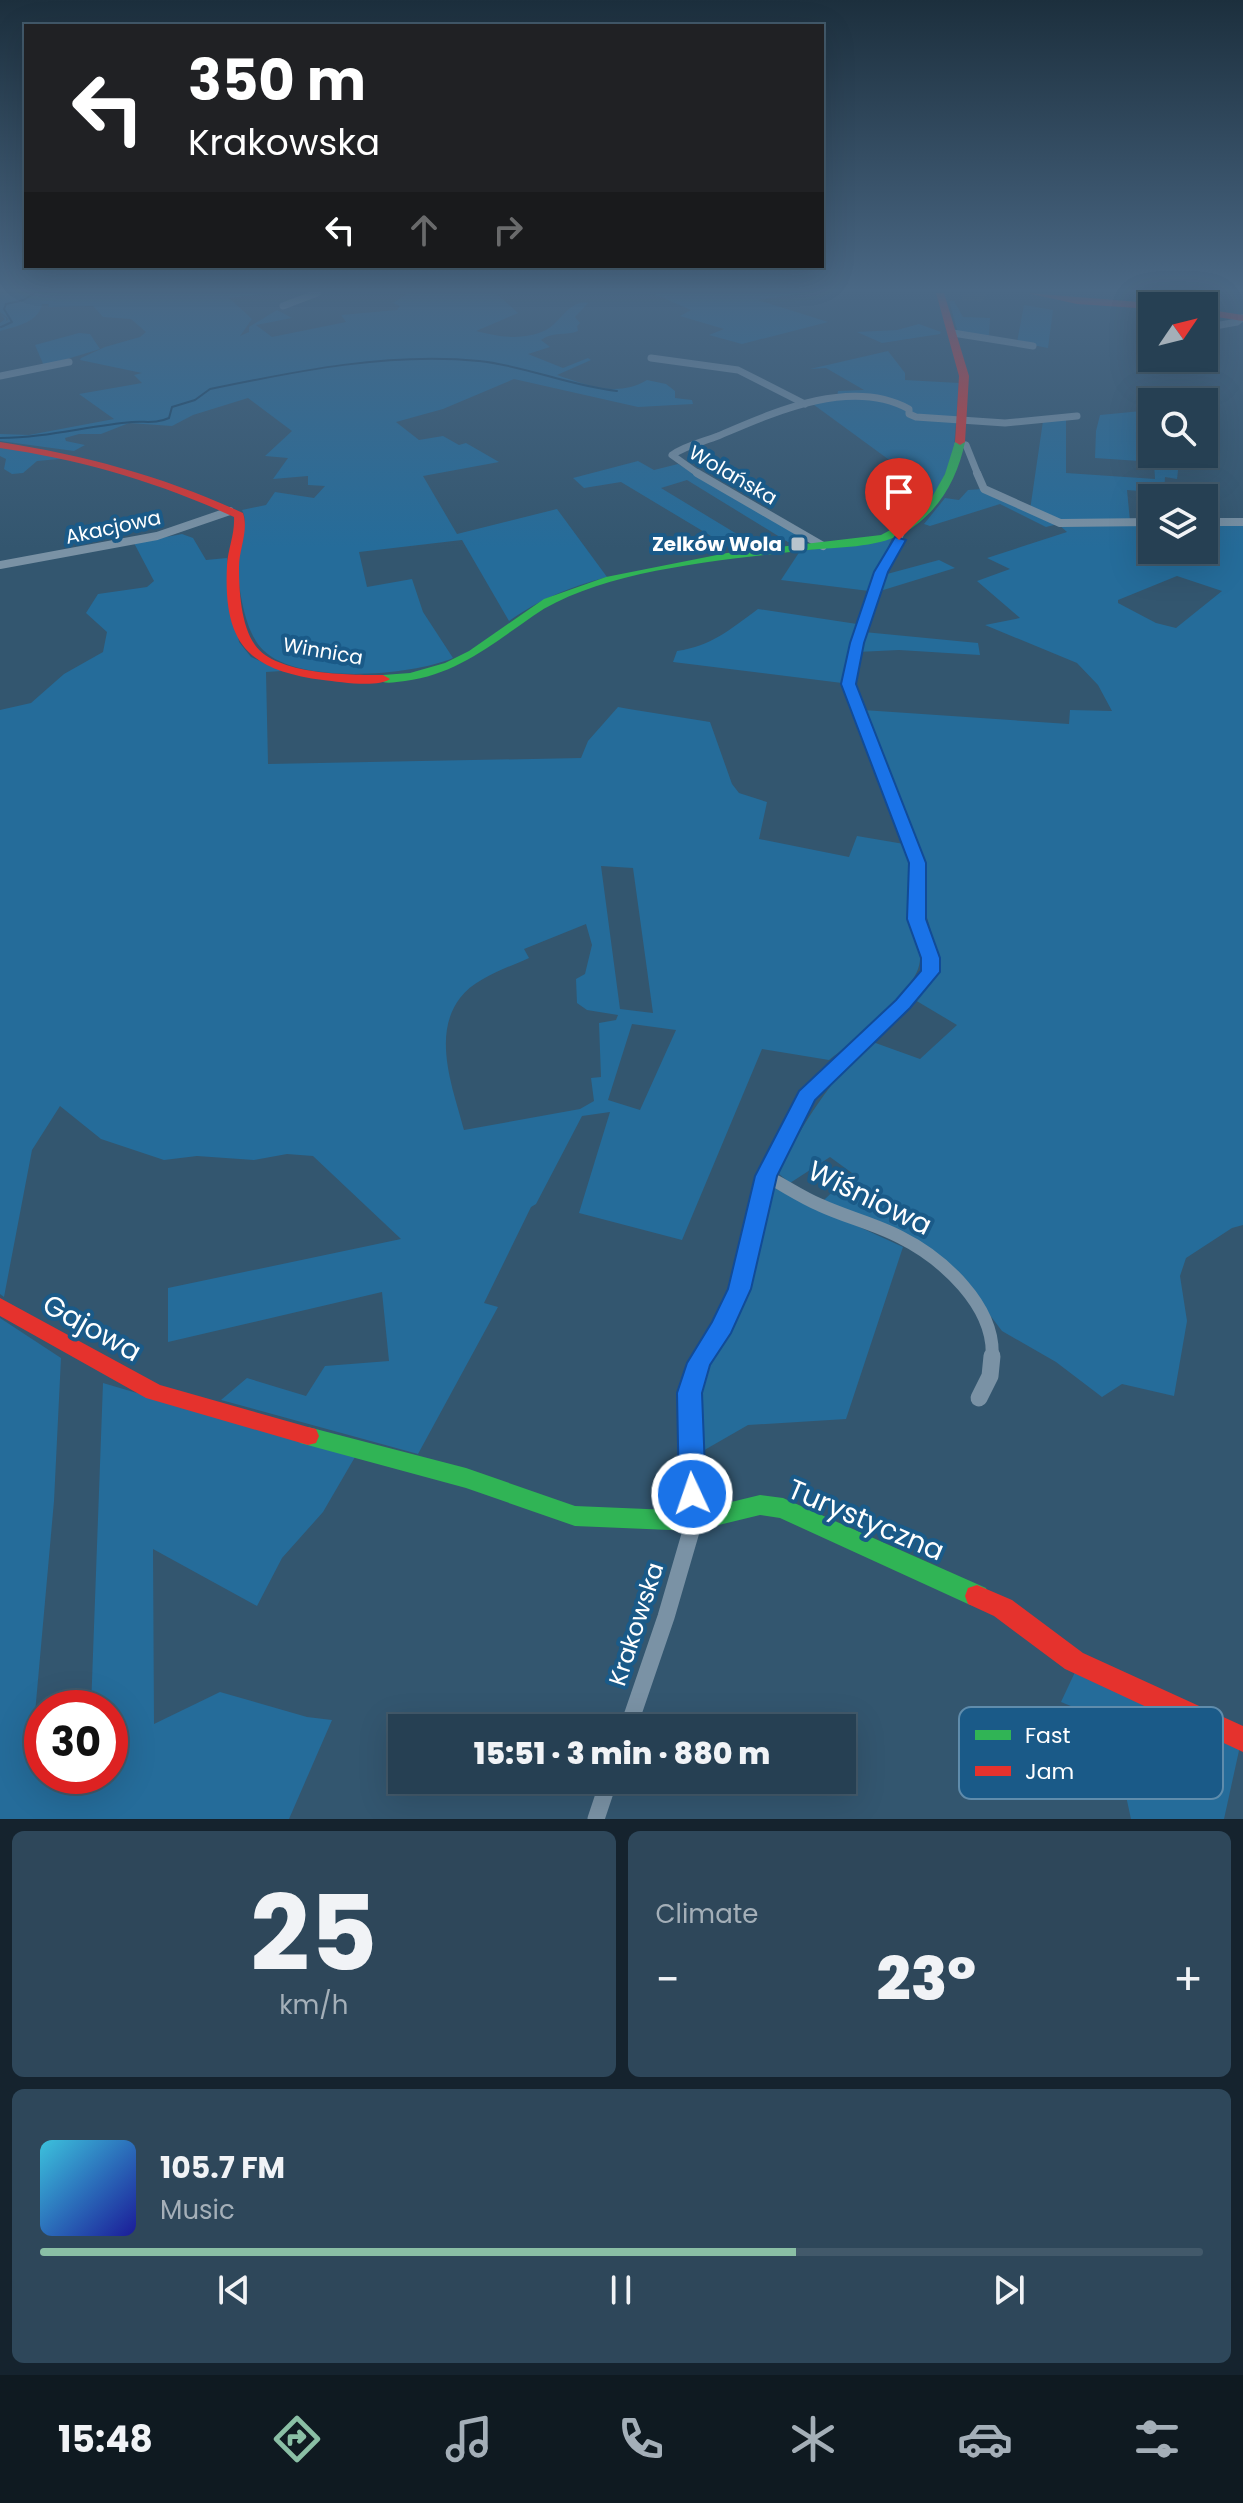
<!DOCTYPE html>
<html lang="en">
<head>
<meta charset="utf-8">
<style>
	:root { --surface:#264053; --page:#2e475a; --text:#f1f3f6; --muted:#a4afb8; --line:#42596a; --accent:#8abfa5 }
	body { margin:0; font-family:Poppins,sans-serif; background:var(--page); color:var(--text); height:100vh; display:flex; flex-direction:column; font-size:30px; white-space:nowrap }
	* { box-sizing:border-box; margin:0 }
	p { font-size:26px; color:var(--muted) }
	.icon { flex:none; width:44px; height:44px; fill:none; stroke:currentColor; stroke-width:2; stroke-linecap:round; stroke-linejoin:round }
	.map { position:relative; height:1819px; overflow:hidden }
	.sheet { display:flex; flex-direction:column; gap:12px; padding:12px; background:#15232e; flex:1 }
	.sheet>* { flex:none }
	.top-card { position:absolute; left:24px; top:24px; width:800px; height:244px; border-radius:0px; box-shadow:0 8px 32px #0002,0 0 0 2px var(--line); background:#202124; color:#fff; overflow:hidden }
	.needle { width:52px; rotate:55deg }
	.fabs { position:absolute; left:1138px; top:292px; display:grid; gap:16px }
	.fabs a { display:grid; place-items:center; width:80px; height:80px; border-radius:0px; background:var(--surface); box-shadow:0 8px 32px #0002,0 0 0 2px var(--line); font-size:40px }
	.speed { position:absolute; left:24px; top:1690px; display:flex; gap:16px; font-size:40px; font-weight:700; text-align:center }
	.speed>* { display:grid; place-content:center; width:104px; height:104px; border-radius:50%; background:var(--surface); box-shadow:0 8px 32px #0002,0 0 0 2px var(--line); line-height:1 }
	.speed .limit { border:12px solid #d22; background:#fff; color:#111 }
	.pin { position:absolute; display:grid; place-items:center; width:68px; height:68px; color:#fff; margin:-82px -34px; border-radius:50% 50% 50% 0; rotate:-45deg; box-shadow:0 0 8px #0007 }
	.pin .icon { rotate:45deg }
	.me { position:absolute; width:88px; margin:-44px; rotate:357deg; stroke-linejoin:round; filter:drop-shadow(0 0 6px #0008) }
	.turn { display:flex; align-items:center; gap:28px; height:168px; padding:0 32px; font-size:36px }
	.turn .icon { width:104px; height:104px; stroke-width:2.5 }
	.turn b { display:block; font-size:56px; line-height:68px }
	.lanes { display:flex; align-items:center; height:76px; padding:0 32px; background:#0003; justify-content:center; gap:40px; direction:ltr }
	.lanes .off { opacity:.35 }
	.big { font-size:60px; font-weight:800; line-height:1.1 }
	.sheet .widget { flex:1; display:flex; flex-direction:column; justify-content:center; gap:12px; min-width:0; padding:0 28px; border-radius:12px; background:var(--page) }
	.sheet .dial { align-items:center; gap:0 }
	.dial b { font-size:104px; line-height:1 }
	.song { display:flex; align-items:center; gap:24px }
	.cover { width:96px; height:96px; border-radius:12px; background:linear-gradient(135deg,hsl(190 70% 55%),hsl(240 70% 35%)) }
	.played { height:8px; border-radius:4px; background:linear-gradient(90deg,var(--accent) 65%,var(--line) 65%) }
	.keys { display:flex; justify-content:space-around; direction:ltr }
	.heat { display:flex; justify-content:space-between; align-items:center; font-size:44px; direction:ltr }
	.sheet .tiles { flex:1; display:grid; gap:12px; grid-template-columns:1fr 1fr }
	.widget:last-child { grid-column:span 2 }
	.trip { position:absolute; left:388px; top:1714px; width:468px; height:80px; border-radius:0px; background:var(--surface); box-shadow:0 8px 32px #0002,0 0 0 2px var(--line); font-weight:800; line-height:80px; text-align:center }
	.menu { display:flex; height:128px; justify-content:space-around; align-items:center; background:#0f1a21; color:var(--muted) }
	.menu .icon { width:56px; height:56px }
	.menu .selected { color:var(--accent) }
	.menu b { font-size:36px; color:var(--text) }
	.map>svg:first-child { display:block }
</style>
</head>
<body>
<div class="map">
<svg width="1243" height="1819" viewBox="0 0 1243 1819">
	<rect width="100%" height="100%" fill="#33566f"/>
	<g fill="#256c9a" fill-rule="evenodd">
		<path d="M0,293H270L229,298L252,319L240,336L249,332V327L277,310L292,318L256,325L272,337L346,322L341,315L397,310L400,306L393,303L408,293H496L518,313L476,331C499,337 523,341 546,330C561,322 570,299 588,303L575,317L580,323L577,326L578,331C565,336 554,331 541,340L550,347L528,354L563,368L588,358L591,360L557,375C587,385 617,398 647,380L666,384L675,391V398L692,400L693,404L638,407L514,379L443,409L396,422L419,440L443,436L459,445L466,443L499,462L423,476L457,534L557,509L607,577C570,587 540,599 509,621L462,540L359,552L367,587L412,579L423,612L453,658C411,676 298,685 263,650C244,631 239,589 237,563C236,543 251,528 242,510L266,505L275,492L314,498L325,486L308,485V476L273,479L288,458L265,456L292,431L248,398L193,415L172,426L129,423L101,434H79L65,438L66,441L85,445L74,451L0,441V434L29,435L114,419L79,394L142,383L134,375L142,373L80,360L81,358L105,347L140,337L146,332L131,319L103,317L93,306L48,307L49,304H42C39,322 17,326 0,331V323L5,319L0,314L6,318V321L9,319L0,312Z"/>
		<path d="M652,293H803L758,300L828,322L742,344L709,335L724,329L680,316L691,310Z"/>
		<path d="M949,301H954L963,317L990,318L989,337L958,333Z"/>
		<path d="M1024,305L1053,310L1048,348L1017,342Z"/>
		<path d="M919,324L941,332L940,334L882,343L857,332L897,330Z"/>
		<path d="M79,333L90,334L100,349L44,366L35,345Z"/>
		<path d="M888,351L905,373V380L959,383L953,460L926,509L912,523L885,509L901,500L907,492L903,470L810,402L837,397L838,391L864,390L826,368L810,369Z"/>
		<path d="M1152,410V454H1180L1177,479L1165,477L1164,493L1127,490L1130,521L1068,522L1030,510L1043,421L1066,419V473L1155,479L1154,462L1095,458L1096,431L1100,415Z"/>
		<path d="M0,448L1,447L70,458L37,461L23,473L12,474L4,469L6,459L0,456Z"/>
		<path d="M638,461L654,470L678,464L804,538L807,542H788L687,480L661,488L760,548L736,551L621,482L584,488L573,478Z"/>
		<path d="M982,489L1050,522L1152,523V550H1204V523H1243V1225L1232,1228L1186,1258L1180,1276L1187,1321L1174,1396L1122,1384L1102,1397L1056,1362L1002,1331L958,1273L823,1201L852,1173L830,1157L790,1183L779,1174C801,1123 831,1081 870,1041L920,1059L957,1025L915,1000L935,976L934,941L925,911L926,878L863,710L1069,724L1070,710L1112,711L1098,685L1077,663L985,625L1020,618L977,581L1010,569L987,558L1067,532L1058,524L1046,527L1000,504L930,526L924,524L945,498L959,500L968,490ZM1177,576L1222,591L1176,628L1156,623L1118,603V600Z"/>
		<path d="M182,534L193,538L206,560L227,558L239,642L251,657L282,671L266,672L268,764L581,758L588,741L618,707L629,709L710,722L732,784L739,793L767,802L759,839L849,857L857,836L904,844C918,871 907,881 909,909C910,926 918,941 920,957C922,989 853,1041 829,1060L762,1049L682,1240L579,1213L610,1112L582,1116L536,1204L531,1207L484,1303L498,1307L418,1454L221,1400L247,1378L306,1396L325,1366L389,1361L382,1292L168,1342V1288L401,1239L313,1156L287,1154L254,1160L197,1156L164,1160L101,1139L60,1106L32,1150L4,1297L0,1294V710L31,703L64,674L103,652L107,632L86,613L98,594L147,587L154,581L134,543ZM601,866L633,868L653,1013L620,1009ZM586,924L592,945L585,974L576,979L577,1003L587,1010L618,1015L616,1020L599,1023L601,1077L591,1078L594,1101L580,1109L464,1130C454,1091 431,1036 460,998C475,978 507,968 529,958L524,949ZM632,1024L676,1030L640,1110L608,1100Z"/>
		<path d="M892,538L869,591L781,580L800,551Z"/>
		<path d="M939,560L955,568L880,591L887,574Z"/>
		<path d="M758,609L857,624L842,683L673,662L677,651C712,646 729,630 758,609Z"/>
		<path d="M864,632L978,643L980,655L899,650L857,652Z"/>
		<path d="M770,1186L903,1247L846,1419L748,1425L701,1452V1385L753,1277Z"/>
		<path d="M0,1318L61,1358L54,1501L32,1747L42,1746V1776H110V1708H91L103,1383L355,1457L323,1512L282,1558L257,1606L153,1549L154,1724L220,1692L307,1717L332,1720L289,1819H0Z"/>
		<path d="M1076,1670L1240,1746L1224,1819H1131L1110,1722L1061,1702Z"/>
	</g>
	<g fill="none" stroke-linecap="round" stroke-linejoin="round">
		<g stroke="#144467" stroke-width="2">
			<path d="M1,327L12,322L4,309L6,304L24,300L34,293"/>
			<path d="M0,438C45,438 87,426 132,422C146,421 156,424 169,418L172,407L195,400L210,389C297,371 390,352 479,361C523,365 569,386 617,391"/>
		</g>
		<g stroke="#7a92a5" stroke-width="7">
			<path d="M283,306L317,293"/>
			<path d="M1148,306L1144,312L1152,320"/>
			<path d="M1204,328L1237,322L1242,318"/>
			<path d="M953,333L1033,346"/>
			<path d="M651,358L738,370L805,404"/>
			<path d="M0,376L69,362"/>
			<path d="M958,444L966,445L978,475"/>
			<path d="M700,475L672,455C686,445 703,442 718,436C774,412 851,377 909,409V414L916,417L1005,423L1077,416"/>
		</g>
		<g stroke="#7a92a5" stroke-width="8">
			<path d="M697,473L823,546"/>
			<path d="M977,473L984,489L1060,523L1152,522"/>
			<path d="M1204,522H1243"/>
			<path d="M0,565L157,536L230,511"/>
			<path d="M856,704C854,698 850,692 849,686C843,660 887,561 900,534"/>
		</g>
		<path stroke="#7a92a5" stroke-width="10" d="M855,702L918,863L916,919L931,958L930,972L912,993"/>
		<g stroke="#7a92a5" stroke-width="13">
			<path d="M766,1176C784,1185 801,1197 820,1205C846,1217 875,1224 900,1237C942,1258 996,1306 992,1358"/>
			<path d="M702,1358L722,1327L740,1289L766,1176L807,1096L914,991"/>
		</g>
		<g stroke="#7a92a5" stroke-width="17">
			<path d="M979,1398L990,1376L992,1356"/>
			<path d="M628,1728L666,1617L694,1521L689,1393L703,1356"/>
			<path d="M596,1819L609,1780"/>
		</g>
		<g fill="#30b455" fill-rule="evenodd">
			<path d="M960,439L965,442C957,480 938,514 902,534C875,548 838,547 808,550C726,560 601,569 533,616C491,645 457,674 405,681C395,682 384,685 376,679L383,675L410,673L445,663L469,651L544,599L606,577L727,553L881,535L909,520L931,499L945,474L955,442Z"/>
			<path d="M308,1427L466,1468L575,1506L694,1511L760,1495L783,1498L986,1588L989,1596L986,1604L977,1607L968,1604L780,1518L760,1515L694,1531L575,1526L466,1488L300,1443L297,1436L300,1429Z"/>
		</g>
		<g fill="#e5322d" fill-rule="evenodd">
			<path d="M936,293H944L969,376L965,442L960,445L955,442L959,376Z"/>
			<path d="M1027,293L1152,303L1156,306H1152V309L1077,304Z"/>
			<path d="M1204,309L1243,315V321L1204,315Z"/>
			<path d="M0,442C85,455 165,477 243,513C249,530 239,549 239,567C239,591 241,625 255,645C276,675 349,675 383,675L390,679C378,688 339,682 323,680C248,670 223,644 227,565C228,549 235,534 234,517C158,482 82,460 0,448Z"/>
			<path d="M0,1298L160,1385L308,1427L316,1429L319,1436L316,1443L308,1445L146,1398L0,1316Z"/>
			<path d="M977,1585L1012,1600L1083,1653L1243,1726V1752L1065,1669L994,1616L968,1604L965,1596L968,1588Z"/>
		</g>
	</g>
	<path fill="#425b6c" d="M963,293H987L982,302L962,300Z"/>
	<linearGradient id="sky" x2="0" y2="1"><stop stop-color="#1c2f3d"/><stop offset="0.53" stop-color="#4a6885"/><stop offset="1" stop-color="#4a6885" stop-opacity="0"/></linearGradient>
	<rect width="1243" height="548" fill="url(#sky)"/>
	<path fill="#1a73e8" stroke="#114b97" stroke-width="2" d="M895,537L906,540L888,572L864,643L856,684L926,863V919L940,958V972L910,1008L815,1100L777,1176L751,1289L731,1333L710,1365L702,1393L706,1494L702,1502L692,1506L683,1502L679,1494L677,1393L687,1363L712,1322L728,1289L755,1176L799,1091L896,1000L921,971V958L907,919L909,863L841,684L850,643L874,572Z"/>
	<rect fill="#b8c4cd" stroke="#1a5a88" stroke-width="3" x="790" y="536" width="16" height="16" rx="4"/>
	<g text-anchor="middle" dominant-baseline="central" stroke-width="8" stroke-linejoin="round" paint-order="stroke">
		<g font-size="20" fill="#fff" stroke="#1a5a88">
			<text transform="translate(733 475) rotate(30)">Wolańska</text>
			<text transform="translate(113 527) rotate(-12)">Akacjowa</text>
			<text transform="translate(323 651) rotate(10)">Winnica</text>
		</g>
		<g font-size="20" font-weight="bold" fill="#fff" stroke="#1a5a88" text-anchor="end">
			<text x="782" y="544">Zelków Wola</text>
		</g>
		<g font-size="24" fill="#fff" stroke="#1a5a88">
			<text transform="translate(636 1624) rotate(-72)">Krakowska</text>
		</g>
		<g font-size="28" fill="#fff" stroke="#1a5a88">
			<text transform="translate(870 1198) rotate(26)">Wiśniowa</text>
			<text transform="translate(92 1328) rotate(29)">Gajowa</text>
			<text transform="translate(866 1520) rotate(23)">Turystyczna</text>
		</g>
	</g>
	<rect x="959" y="1707" width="264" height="92" rx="12" fill="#1a5a88" stroke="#5f8cac" stroke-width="2"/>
	<rect x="975" y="1730" width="36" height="10" fill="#30b455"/>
	<rect x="975" y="1766" width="36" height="10" fill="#e5322d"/>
	<g font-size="22" fill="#fff">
		<text x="1025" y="1743">Fast</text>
		<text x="1025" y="1779">Jam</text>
	</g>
</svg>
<div class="fabs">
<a><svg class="needle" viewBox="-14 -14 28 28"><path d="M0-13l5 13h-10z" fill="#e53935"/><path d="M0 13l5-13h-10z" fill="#a4afb8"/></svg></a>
<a><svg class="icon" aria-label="search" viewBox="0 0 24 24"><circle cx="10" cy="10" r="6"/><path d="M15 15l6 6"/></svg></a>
<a><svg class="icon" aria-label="layers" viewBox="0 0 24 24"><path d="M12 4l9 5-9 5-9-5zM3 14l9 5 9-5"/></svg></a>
</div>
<div class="speed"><div class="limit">30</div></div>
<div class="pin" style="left:899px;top:540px;background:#d93025"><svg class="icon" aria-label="arrive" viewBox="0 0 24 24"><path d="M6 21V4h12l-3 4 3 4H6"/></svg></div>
<svg class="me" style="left:692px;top:1494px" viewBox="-20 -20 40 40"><circle r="17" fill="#1a73e8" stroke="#fff" stroke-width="3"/><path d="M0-11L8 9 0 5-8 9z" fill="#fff"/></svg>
<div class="trip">15:51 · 3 min · 880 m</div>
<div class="top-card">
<div class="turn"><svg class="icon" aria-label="left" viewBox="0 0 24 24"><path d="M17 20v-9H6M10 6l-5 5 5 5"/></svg><div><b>350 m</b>Krakowska</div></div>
<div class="lanes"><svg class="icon" aria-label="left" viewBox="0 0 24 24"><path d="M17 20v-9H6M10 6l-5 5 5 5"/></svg><svg class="icon off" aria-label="ahead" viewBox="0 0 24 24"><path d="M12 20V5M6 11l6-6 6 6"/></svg><svg class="icon off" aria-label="right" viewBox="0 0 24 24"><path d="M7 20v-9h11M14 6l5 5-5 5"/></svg></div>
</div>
</div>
<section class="sheet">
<div class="tiles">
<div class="widget dial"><b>25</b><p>km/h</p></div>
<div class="widget"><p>Climate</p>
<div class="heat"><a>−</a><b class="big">23°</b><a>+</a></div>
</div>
<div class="widget">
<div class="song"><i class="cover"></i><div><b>105.7 FM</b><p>Music</p></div></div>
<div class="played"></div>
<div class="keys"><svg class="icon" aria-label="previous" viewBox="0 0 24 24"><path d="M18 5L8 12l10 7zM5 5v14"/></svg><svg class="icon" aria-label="pause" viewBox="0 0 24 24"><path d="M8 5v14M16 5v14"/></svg><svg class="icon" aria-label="next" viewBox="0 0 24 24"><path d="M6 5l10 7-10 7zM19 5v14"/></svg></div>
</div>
</div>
</section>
<nav class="menu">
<b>15:48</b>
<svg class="icon selected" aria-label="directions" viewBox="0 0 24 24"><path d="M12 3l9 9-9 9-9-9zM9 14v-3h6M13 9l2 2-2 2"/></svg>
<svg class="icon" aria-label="music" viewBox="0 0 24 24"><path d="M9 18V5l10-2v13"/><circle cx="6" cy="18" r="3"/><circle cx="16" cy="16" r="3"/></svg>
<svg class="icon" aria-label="phone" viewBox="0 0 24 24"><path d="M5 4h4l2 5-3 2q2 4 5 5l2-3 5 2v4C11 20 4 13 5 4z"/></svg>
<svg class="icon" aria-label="climate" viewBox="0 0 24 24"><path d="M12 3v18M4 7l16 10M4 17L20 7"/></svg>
<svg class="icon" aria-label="car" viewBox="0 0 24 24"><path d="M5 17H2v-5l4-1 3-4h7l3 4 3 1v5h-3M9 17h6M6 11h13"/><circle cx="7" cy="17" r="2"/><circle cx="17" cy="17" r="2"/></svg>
<svg class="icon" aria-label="filters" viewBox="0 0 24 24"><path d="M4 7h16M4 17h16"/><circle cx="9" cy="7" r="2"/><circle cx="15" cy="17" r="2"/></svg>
</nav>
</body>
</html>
